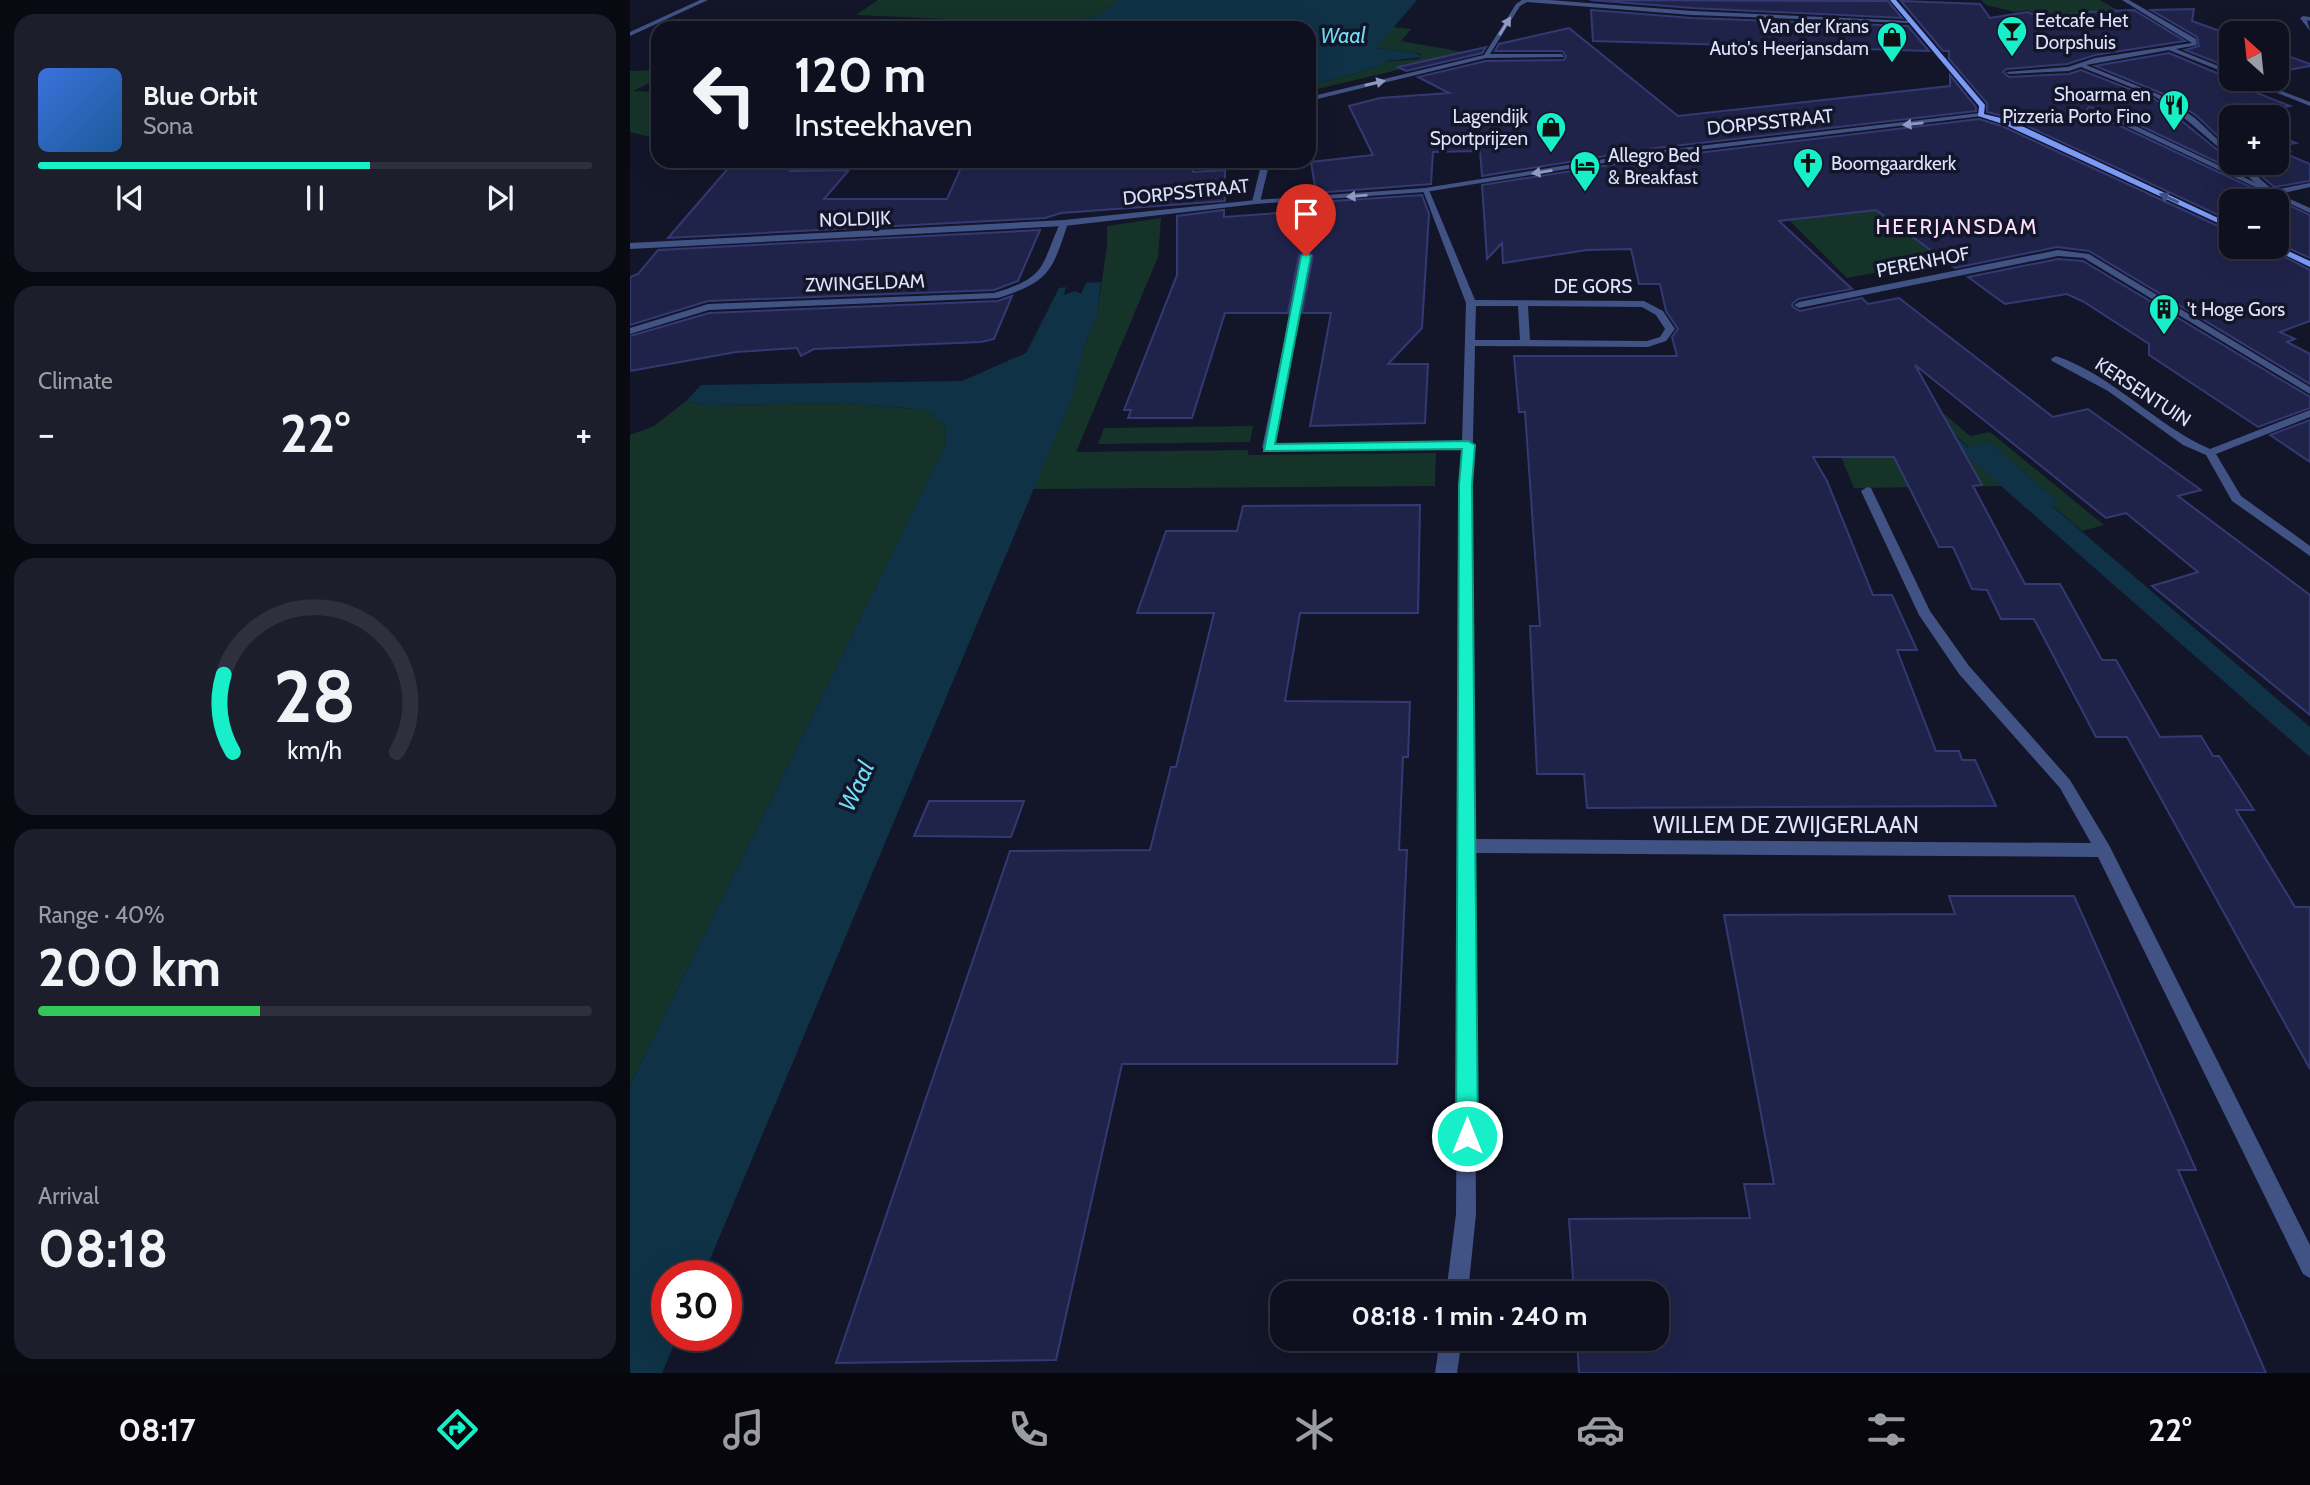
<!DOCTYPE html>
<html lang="en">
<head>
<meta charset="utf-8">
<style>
	:root { --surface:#0e101f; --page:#1c1e2c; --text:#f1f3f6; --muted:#9b9da4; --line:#2e303d; --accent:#16efc8 }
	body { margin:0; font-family:Cabin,sans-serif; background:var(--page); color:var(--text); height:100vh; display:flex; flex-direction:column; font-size:26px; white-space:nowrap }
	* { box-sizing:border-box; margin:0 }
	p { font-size:23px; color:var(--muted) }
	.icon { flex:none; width:38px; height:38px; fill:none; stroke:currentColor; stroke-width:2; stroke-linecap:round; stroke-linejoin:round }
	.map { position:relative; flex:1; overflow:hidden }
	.side { display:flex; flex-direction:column; gap:14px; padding:14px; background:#080911; width:630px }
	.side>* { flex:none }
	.banner { position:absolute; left:21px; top:21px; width:665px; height:147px; border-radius:21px; box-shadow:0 7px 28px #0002,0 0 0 2px var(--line); background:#0e101f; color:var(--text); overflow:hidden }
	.needle { width:46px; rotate:333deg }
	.tools { position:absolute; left:1589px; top:21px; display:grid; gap:14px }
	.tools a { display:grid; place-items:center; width:70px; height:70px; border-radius:14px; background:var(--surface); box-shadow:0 7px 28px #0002,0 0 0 2px var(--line); font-size:35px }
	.speed { position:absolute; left:21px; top:1260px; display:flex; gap:14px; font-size:35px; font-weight:700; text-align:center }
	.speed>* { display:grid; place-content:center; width:91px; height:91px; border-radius:50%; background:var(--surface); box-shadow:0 7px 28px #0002,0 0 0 2px var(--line); line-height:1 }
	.speed .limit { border:10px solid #d22; background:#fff; color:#111 }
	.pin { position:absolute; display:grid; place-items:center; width:60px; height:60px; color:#fff; margin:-72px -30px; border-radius:50% 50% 50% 0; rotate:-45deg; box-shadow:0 0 7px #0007 }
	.pin .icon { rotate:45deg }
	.me { position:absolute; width:77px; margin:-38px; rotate:0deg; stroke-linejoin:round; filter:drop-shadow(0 0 5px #0008) }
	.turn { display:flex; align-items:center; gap:24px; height:147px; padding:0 28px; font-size:32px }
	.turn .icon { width:91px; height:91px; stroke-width:2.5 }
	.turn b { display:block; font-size:49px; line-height:60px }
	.big { font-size:52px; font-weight:700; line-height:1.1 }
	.side .card { flex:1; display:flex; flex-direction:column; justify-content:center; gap:10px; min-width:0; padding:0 24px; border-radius:21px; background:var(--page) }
	.side .dial { align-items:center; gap:0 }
	.dial svg { height:182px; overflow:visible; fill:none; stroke:var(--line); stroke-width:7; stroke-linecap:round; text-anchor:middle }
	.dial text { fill:var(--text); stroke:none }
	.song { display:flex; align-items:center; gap:21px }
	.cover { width:84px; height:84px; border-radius:10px; background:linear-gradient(135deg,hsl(220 70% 55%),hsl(210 70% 35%)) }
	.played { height:7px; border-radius:4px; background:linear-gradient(90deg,var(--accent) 60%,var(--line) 60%) }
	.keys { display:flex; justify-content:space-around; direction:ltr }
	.heat { display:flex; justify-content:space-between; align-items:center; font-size:38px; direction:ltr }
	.charge { height:10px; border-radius:5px; background:linear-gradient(90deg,#34c759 40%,var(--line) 0) }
	.trip { position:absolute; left:640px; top:1281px; width:399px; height:70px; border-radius:21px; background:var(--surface); box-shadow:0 7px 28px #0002,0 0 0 2px var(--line); font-weight:700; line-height:70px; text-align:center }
	.tab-bar { display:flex; height:112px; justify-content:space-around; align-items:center; background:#06060c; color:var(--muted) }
	.tab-bar .icon { width:49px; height:49px }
	.tab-bar .on { color:var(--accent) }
	.tab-bar b { font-size:32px; color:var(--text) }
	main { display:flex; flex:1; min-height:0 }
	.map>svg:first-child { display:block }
</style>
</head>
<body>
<main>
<section class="side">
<div class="card">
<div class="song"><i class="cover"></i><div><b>Blue Orbit</b><p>Sona</p></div></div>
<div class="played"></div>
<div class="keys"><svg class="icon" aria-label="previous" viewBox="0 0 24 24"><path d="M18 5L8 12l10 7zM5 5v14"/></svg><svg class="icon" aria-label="pause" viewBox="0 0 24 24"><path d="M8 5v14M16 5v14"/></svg><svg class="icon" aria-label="next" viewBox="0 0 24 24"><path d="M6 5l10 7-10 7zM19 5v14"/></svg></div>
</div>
<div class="card"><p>Climate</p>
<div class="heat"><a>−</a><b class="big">22°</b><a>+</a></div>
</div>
<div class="card dial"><svg viewBox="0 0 100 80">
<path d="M14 69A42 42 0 1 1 86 69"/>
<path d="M14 69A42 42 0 0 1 10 35" stroke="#16efc8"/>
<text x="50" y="56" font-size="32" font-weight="700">28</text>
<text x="50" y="72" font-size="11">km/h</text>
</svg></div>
<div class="card"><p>Range · 40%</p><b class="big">200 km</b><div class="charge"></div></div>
<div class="card"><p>Arrival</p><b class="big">08:18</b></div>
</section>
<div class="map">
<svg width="1680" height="1373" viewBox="0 0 1680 1373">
	<rect width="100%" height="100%" fill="#131529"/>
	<g fill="#16332a">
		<path d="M248,0H489C465,25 441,20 408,19L403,23L226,15Z"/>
		<path d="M1351,0H1470L1505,20L1464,14L1413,17L1397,10L1386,12L1356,5Z"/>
		<path d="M761,27L781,29L771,41L839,53L679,91V86L750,66L752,62L789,59L791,54L786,53L746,48Z"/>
		<path d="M28,70V79L3,91L28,92V139L0,132V71Z"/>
		<path d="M1245,209L1333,256L1217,278L1160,221Z"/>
		<path d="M531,218L528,257L446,452L618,450V455L806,453L805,486L403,489L442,398L454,347L467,315L477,246V226Z"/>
		<path d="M1207,305L1263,351L1245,355L1340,436L1360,432L1474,525L1452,531L1422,505L1429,502L1359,442L1339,447L1226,349L1236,346L1205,319L1192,323L1221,350L1218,352L1372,486L1224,488L1195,419H1155L1137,373L1046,340L1057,332L1122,335L1184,323L1174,310Z"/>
		<path d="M56,401L75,405L216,403L296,410L316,427L315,447L0,1085V435L24,426Z"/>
		<path d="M623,426L620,442L468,444L474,428Z"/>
	</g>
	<g fill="#0f3246">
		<path d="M489,0H787L746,48L786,53L792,57L756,61L750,66L679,86V28L402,26L408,19C441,19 464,26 489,0Z"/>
		<path d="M471,282L467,315L454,347L442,398L73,1276H37V1335H48L32,1373H0V1085L315,447L316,427L296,410L216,403L75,405L56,401L71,385L332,381L396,353L429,288L436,287L434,295L445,291L451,294L456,283Z"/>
		<path d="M1226,350L1338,447L1359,442L1429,502L1422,506L1680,727V757L1217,351Z"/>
	</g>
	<g fill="#202349" stroke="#333973" stroke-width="2">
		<path d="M960,0L1258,1L1272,18L1062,8Z"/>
		<path d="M1271,1L1350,4L1360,18L1397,12L1415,18L1458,12L1504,10L1555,41L1465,55L1437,64L1376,69L1373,72L1379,77L1439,74L1451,70L1525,99L1601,161L1610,173L1490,116L1459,107L1454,114L1484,123L1680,215V258L1647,243V201H1601V221L1380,118L1357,112V103L1319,59V51H1313Z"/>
		<path d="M1564,9L1562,21L1601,35V68L1555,50L1569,46L1567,37L1521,10Z"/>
		<path d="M961,10L1062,18L1278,26L1299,51L963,41Z"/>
		<path d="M939,28L1048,116L1320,86V75L1346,107V111L1018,149L852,176L850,151L803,152L801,184L686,193L681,162L743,155L719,106L750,98L819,93L788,77L856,61L934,60L936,56L932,51H865L869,44Z"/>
		<path d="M856,47L852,53L776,71L768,67Z"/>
		<path d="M1647,52L1680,64V66L1647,72Z"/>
		<path d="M1539,53L1601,79H1609L1597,81L1660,106L1601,117V149L1567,116L1531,93L1465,66Z"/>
		<path d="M1349,119L1372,126L1601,232V247H1636L1680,270V321L1650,332L1665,339L1657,342L1680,354V384L1459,251L1427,247L1325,268L1246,210L1149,221L1222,289L1168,299L1162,304L1163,307L1170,311L1232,298L1238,304L1269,298L1423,417L1458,409L1571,490L1548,496L1680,595V715L1522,586L1568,572L1496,513L1476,518L1285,365L1352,485L1343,486L1395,584H1430L1472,660H1486L1530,737L1571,736L1583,756H1589L1624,810H1606L1665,907H1680V1069L1497,737H1466L1404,619H1371L1357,590L1342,589L1323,547H1309L1264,457H1183L1197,481L1243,595H1262L1287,650H1267L1306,751H1329L1332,760H1345L1366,806L957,808L954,774H907L900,626H910L895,412H889L884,356H1047L1042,337L1048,329L1036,311L1030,284H1009L1001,249L957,250L873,263L872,243L857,259L852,185L1018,159Z"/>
		<path d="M1647,135L1666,143L1649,146L1660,151L1654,153L1680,164V181L1644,187L1616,163H1647Z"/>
		<path d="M168,161L160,171L219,170L194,199H317L334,161H439L438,165L517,161L516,165L564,163L563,172L595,170V201L431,213L415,218L38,238L101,165Z"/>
		<path d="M792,195L799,214L792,328L758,364H798L795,423L680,426L701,313H672L683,256L676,250L669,255L658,313H595L562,418H498L501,410H494L547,275V216L594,210V217L689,210L688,202Z"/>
		<path d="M410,230L388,281L364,290L78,301L0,325V277L8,274L28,250Z"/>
		<path d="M1428,259L1453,261L1680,397V408L1628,427L1519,355V344L1454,302L1437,294L1375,304L1338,277Z"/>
		<path d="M382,296L364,339L351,342L184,349L171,356L167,348L106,352L0,371V336L79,313L368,301Z"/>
		<path d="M1680,420V462L1640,435Z"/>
		<path d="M790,505L788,613H670L655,701L780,702L778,757H773L769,850H777L767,1064H492L426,1360L206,1363L380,851L520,850L541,767H546L584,613H507L536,531H607L613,506Z"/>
		<path d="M299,801H394L381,837L284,836Z"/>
		<path d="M1319,896H1444L1566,1170H1548L1636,1373H949L947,1339H1027V1293H944L939,1219L1120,1218L1114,1184H1144L1094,915L1325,914Z"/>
	</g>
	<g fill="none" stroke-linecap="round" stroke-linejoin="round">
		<g fill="#415285" fill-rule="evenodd">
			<path d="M892,0H919L1062,11L1281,21L1278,23L1062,15L897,2L890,6L860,54H932L934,57L856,58L679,101V97L854,55L886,4Z"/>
			<path d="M1492,0H1499L1566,39L1567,45L1546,49L1601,71V75L1539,50L1456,65L1530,95L1565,118L1601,152V158L1559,122L1526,97L1451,67L1439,71L1379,74L1376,72L1438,67L1465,58L1562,43Z"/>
			<path d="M1673,16L1680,17V21L1677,20L1680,31L1670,18Z"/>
			<path d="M1613,79H1621L1680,102V106Z"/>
			<path d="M1458,110L1489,118L1624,182L1604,163H1612L1643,190L1680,183V187L1649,194L1680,208V213L1485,121L1456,113Z"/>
			<path d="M632,161H640L630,202L626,204L622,202Z"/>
			<path d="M792,188L799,190L845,300L1014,301L1033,311L1045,329L1036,341L1018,347L845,346L842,485L844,839L1461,843L1430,788L1329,674L1289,615L1231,491L1237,487L1241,488L1300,611L1339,666L1440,780L1479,845L1680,1245V1278L1673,1274L1468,857L844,853L846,1214L838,1293H816L826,1214L831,448L638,451L632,448L672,256L676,253L680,256L644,445L832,442L836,303ZM846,306H888L890,340H845ZM898,306L1012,307L1026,315L1035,329L1030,337L1017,341L900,340Z"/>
			<path d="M431,221L438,223C422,272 419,282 368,298L79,310L0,334V328L78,304L364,293C418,277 410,267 431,221Z"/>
			<path d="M1428,250L1459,254L1680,387V394L1454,258L1428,256L1169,308L1164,305L1169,302Z"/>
			<path d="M1426,356C1484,376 1525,425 1580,449L1680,410V417L1586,454L1611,496L1680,546V556L1602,501L1576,455L1553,445L1478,391L1422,361L1421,359Z"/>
			<path d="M810,1339H832L827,1373H805Z"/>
		</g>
		<g fill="#415285" fill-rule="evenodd">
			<path d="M70,0H78L0,36V32Z"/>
			<path d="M1350,113L1352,116L1018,156L795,192L626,204L434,226L0,249V243L434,220L626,200L795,188L1018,152Z"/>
		</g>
		<g fill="#7b9af6" fill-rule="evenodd">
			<path d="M1260,0H1266L1355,105L1354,114L1379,120L1601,224V229L1373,124L1348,116L1349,106Z"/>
			<path d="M1647,246L1680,261V267L1638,247Z"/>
		</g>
	</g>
	<defs><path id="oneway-solid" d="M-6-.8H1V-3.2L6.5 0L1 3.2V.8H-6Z" transform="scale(1.75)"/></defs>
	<g fill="#8f9ac1">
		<use href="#oneway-solid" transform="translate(875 26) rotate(-58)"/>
		<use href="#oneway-solid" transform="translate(745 83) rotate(-13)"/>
		<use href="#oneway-solid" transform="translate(1283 124) rotate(174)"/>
		<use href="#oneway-solid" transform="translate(912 172) rotate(171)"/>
		<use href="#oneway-solid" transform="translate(727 196) rotate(175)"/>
	</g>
	<use fill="#425185" href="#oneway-solid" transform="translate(1539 198) rotate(-155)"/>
	<path fill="#16efc8" stroke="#0e9b82" stroke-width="2" d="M676,253L681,256L645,444L838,441L845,445L842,485L848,1136L845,1143L837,1147L829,1143L826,1136L829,485L832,449L634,451L671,256Z"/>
	<defs>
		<g id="bar-pin" transform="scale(1.575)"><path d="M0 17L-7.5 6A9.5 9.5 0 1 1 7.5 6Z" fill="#16efc8" stroke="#131529"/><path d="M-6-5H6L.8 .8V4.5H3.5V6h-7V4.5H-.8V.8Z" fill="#111"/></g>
		<g id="shop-pin" transform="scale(1.575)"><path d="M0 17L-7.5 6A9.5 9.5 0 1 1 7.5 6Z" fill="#16efc8" stroke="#131529"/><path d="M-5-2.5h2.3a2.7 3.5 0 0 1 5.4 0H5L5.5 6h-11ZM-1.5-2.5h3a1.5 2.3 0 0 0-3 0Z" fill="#111"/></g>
		<g id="restaurant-pin" transform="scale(1.575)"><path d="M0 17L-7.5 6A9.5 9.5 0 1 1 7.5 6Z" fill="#16efc8" stroke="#131529"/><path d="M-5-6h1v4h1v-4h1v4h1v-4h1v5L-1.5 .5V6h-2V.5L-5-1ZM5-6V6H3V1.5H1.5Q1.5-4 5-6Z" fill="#111"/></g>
		<g id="church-pin" transform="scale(1.575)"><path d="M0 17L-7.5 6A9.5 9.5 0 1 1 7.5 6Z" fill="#16efc8" stroke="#131529"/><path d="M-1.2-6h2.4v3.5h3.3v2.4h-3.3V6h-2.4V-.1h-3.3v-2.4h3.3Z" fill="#111"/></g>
		<g id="hotel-pin" transform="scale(1.575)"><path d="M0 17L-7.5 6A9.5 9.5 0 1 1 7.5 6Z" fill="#16efc8" stroke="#131529"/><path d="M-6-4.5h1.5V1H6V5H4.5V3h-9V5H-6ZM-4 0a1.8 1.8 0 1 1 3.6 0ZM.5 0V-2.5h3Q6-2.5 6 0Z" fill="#111"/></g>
		<g id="building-pin" transform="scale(1.575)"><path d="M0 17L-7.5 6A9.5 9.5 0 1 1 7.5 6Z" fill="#16efc8" stroke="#131529"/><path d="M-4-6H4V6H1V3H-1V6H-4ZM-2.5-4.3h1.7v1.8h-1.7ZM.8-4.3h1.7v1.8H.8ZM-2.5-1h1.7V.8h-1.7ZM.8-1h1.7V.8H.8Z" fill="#111"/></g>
	</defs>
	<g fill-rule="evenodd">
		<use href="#bar-pin" x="1382" y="31"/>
		<use href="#shop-pin" x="1262" y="37"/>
		<use href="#restaurant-pin" x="1544" y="105"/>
		<use href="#shop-pin" x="921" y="127"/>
		<use href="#church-pin" x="1178" y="163"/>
		<use href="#hotel-pin" x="955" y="166"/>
		<use href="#building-pin" x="1534" y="309"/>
	</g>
	<g text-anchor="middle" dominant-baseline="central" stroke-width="7" stroke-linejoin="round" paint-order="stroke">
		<g font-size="19" fill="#dde2fd" stroke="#131529" text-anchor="start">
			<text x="1405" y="20">Eetcafe Het<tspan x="1405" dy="22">Dorpshuis</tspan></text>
			<text x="1239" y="26" text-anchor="end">Van der Krans<tspan x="1239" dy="22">Auto's Heerjansdam</tspan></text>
			<text x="1521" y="94" text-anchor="end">Shoarma en<tspan x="1521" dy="22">Pizzeria Porto Fino</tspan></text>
			<text x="898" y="116" text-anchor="end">Lagendijk<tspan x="898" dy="22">Sportprijzen</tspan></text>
			<text x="978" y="155">Allegro Bed<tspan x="978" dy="22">&amp; Breakfast</tspan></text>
			<text x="1201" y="163">Boomgaardkerk</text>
			<text x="1557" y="309">'t Hoge Gors</text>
		</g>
		<g font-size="19" fill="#dde2fd" stroke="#131529">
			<text transform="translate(1140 122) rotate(-6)">DORPSSTRAAT</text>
			<text transform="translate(556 192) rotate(-6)">DORPSSTRAAT</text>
			<text transform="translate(225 219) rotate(-2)">NOLDIJK</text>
			<text transform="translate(1293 262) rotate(-11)">PERENHOF</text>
			<text transform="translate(235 283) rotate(-2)">ZWINGELDAM</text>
			<text x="963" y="286">DE GORS</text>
			<text transform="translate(1513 392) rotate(33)">KERSENTUIN</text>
		</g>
		<g font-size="21" font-style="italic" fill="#72def6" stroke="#131529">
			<text x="713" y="35">Waal</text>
		</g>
		<g font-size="21" letter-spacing="2" fill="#fddffa" stroke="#131529">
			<text x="1327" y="226">HEERJANSDAM</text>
		</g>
		<g font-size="23" fill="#dde2fd" stroke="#131529">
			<text x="1156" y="825">WILLEM DE ZWIJGERLAAN</text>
		</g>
		<g font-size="24" font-style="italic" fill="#72def6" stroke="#131529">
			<text transform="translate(226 786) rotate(-65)">Waal</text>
		</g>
	</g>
</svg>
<div class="tools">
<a><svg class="needle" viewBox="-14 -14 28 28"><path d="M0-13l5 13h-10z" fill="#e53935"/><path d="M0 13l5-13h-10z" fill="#9b9da4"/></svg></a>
<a>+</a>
<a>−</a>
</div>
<div class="speed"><div class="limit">30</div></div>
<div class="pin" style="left:676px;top:256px;background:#d93025"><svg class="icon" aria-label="arrive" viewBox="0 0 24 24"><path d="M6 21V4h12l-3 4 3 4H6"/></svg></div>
<svg class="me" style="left:837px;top:1136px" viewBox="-20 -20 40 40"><circle r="17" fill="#16efc8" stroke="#fff" stroke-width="3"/><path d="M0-11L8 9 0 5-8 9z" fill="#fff"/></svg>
<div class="trip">08:18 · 1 min · 240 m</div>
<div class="banner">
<div class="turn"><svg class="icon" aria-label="left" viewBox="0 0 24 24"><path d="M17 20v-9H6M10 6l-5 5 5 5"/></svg><div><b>120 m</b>Insteekhaven</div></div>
</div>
</div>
</main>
<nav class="tab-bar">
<b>08:17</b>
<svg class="icon on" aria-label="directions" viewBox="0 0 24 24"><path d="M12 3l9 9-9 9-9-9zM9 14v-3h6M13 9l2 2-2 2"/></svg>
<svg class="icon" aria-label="music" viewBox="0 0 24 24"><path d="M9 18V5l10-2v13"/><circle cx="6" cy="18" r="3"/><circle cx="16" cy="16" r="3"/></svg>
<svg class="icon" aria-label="phone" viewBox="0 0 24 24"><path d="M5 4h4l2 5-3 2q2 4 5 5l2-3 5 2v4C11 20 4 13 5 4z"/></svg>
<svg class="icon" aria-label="climate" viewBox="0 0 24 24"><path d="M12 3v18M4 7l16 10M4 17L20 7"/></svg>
<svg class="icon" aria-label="car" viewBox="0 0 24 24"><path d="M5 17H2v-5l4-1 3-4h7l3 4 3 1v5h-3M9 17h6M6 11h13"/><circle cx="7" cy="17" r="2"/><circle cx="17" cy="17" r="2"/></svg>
<svg class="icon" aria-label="filters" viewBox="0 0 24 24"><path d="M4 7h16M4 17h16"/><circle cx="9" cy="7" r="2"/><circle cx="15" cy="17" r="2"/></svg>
<b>22°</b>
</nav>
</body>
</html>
